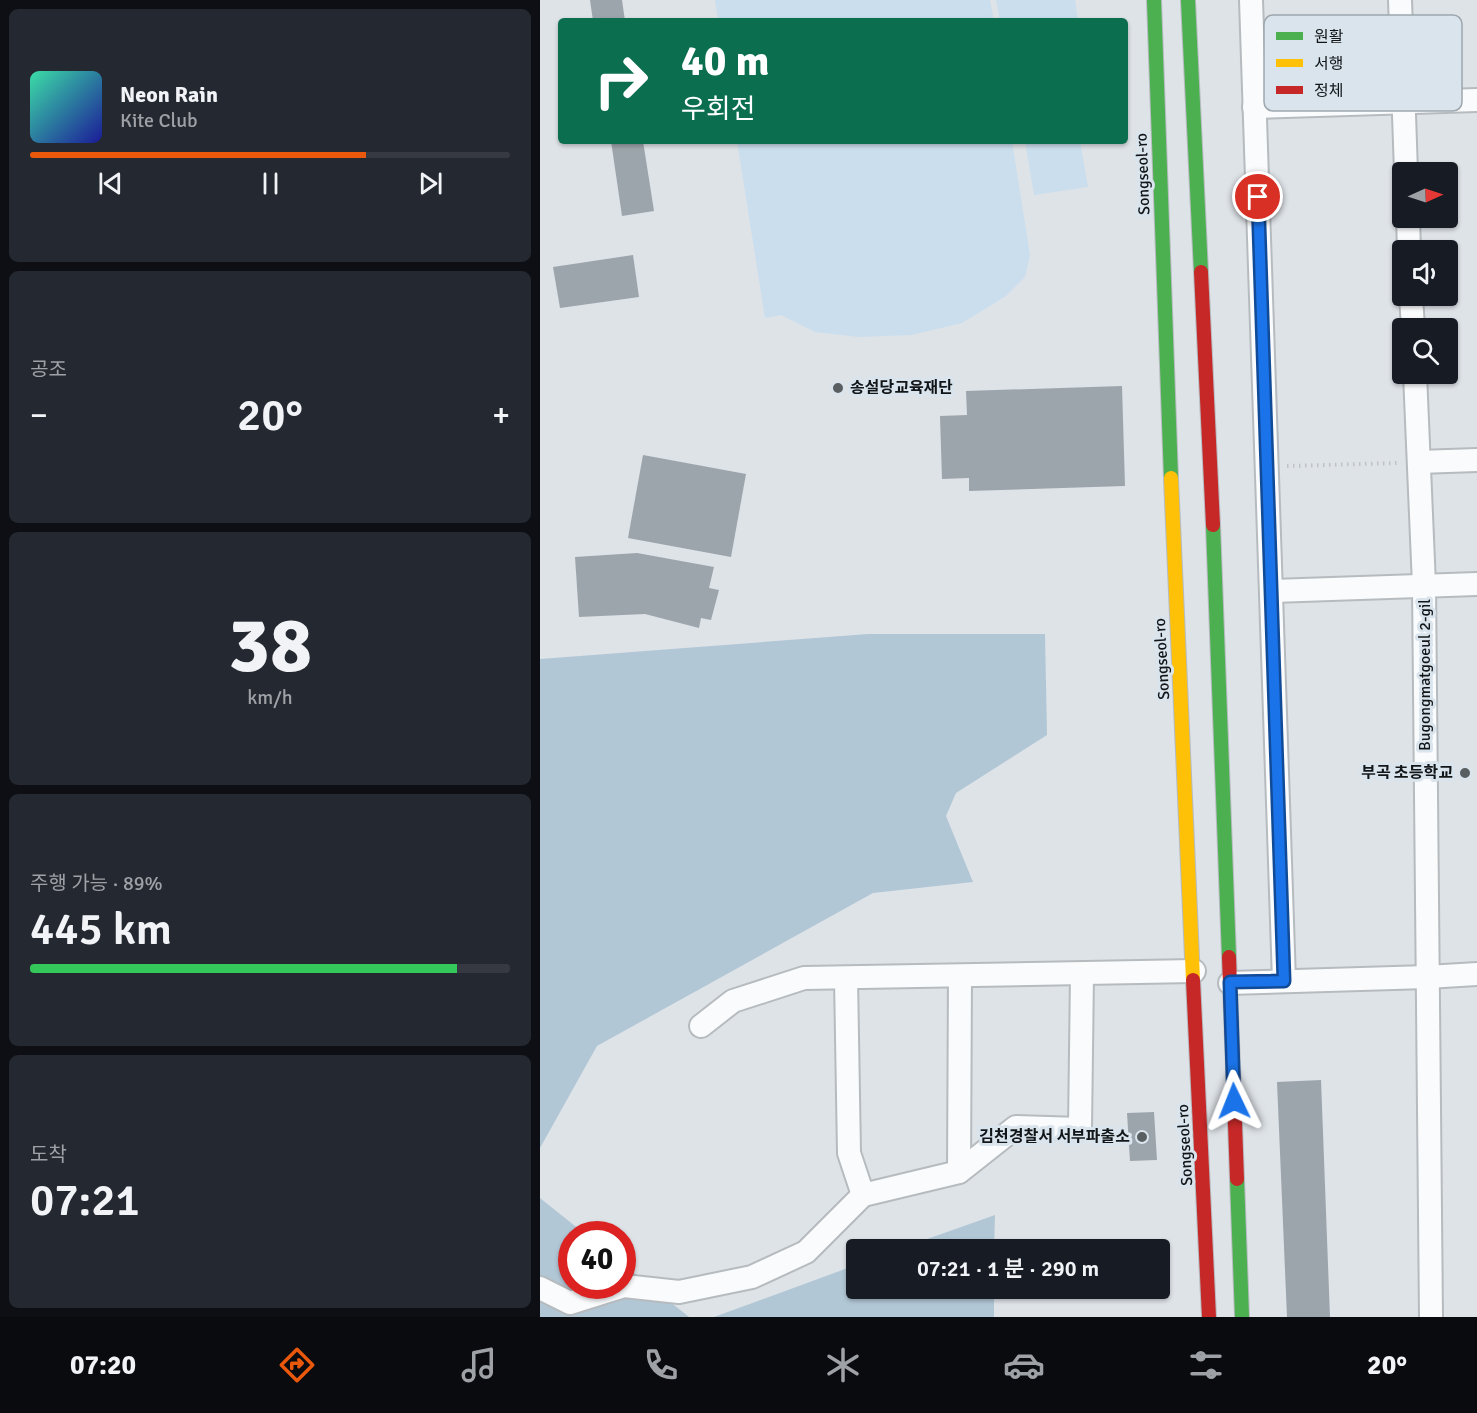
<!DOCTYPE html>
<html lang="ko">
<head>
<meta charset="utf-8">
<style>
	:root { --surface:#171b24; --page:#242831; --text:#f1f3f6; --muted:#9ea1a6; --line:#363941; --accent:#ea580c }
	body { margin:0; font-family:Signika,"Noto Sans KR",sans-serif; background:var(--page); color:var(--text); height:100vh; display:flex; flex-direction:column; font-size:22px; white-space:nowrap }
	* { box-sizing:border-box; margin:0 }
	p { font-size:20px; color:var(--muted) }
	.icon { flex:none; width:33px; height:33px; fill:none; stroke:currentColor; stroke-width:2; stroke-linecap:round; stroke-linejoin:round }
	.map { position:relative; flex:1; overflow:hidden }
	.panel { display:flex; flex-direction:column; gap:9px; padding:9px; background:#0d0f14; width:540px }
	.panel>* { flex:none }
	.hud { position:absolute; left:18px; top:18px; width:570px; height:126px; border-radius:6px; box-shadow:0 2px 4px #0004; background:#0b6e4f; color:#fff; overflow:hidden }
	.needle { width:39px; rotate:87deg }
	.controls { position:absolute; left:852px; top:162px; display:grid; gap:12px }
	.controls a { display:grid; place-items:center; width:66px; height:66px; border-radius:6px; background:var(--surface); box-shadow:0 2px 4px #0004; font-size:30px }
	.speed { position:absolute; left:18px; top:1221px; display:flex; gap:12px; font-size:30px; font-weight:700; text-align:center }
	.speed>* { display:grid; place-content:center; width:78px; height:78px; border-radius:50%; background:var(--surface); box-shadow:0 2px 4px #0004; line-height:1 }
	.speed .limit { border:9px solid #d22; background:#fff; color:#111 }
	.pin { position:absolute; display:grid; place-items:center; width:51px; height:51px; color:#fff; margin:-26px; border:3px solid #fff; border-radius:50%; box-shadow:0 2px 6px #0007 }
	.me { position:absolute; width:66px; margin:-33px; rotate:358deg; stroke-linejoin:round; filter:drop-shadow(0 0 4px #0008) }
	.turn { display:flex; align-items:center; gap:21px; height:126px; padding:0 24px; font-size:27px }
	.turn .icon { width:78px; height:78px; stroke-width:2.5 }
	.turn b { display:block; font-size:42px; line-height:51px }
	.big { font-size:45px; font-weight:600; line-height:1.1 }
	.panel .tile { flex:1; display:flex; flex-direction:column; justify-content:center; gap:9px; min-width:0; padding:0 21px; border-radius:9px; background:var(--page) }
	.panel .dial { align-items:center; gap:0 }
	.dial b { font-size:78px; line-height:1 }
	.song { display:flex; align-items:center; gap:18px }
	.cover { width:72px; height:72px; border-radius:9px; background:linear-gradient(135deg,hsl(160 70% 55%),hsl(240 70% 35%)) }
	.played { height:6px; border-radius:3px; background:linear-gradient(90deg,var(--accent) 70%,var(--line) 70%) }
	.keys { display:flex; justify-content:space-around; direction:ltr }
	.heat { display:flex; justify-content:space-between; align-items:center; font-size:33px; direction:ltr }
	.charge { height:9px; border-radius:4px; background:linear-gradient(90deg,#34c759 89%,var(--line) 0) }
	.trip { position:absolute; left:306px; top:1239px; width:324px; height:60px; border-radius:6px; background:var(--surface); box-shadow:0 2px 4px #0004; font-weight:600; line-height:60px; text-align:center }
	.dock { display:flex; height:96px; justify-content:space-around; align-items:center; background:#090b0e; color:var(--muted) }
	.dock .icon { width:42px; height:42px }
	.dock .selected { color:var(--accent) }
	.dock b { font-size:27px; color:var(--text) }
	main { display:flex; flex:1; min-height:0 }
	.map>svg:first-child { display:block }
</style>
</head>
<body>
<main>
<section class="panel">
<div class="tile">
<div class="song"><i class="cover"></i><div><b>Neon Rain</b><p>Kite Club</p></div></div>
<div class="played"></div>
<div class="keys"><svg class="icon" aria-label="previous" viewBox="0 0 24 24"><path d="M18 5L8 12l10 7zM5 5v14"/></svg><svg class="icon" aria-label="pause" viewBox="0 0 24 24"><path d="M8 5v14M16 5v14"/></svg><svg class="icon" aria-label="next" viewBox="0 0 24 24"><path d="M6 5l10 7-10 7zM19 5v14"/></svg></div>
</div>
<div class="tile"><p>공조</p>
<div class="heat"><a>−</a><b class="big">20°</b><a>+</a></div>
</div>
<div class="tile dial"><b>38</b><p>km/h</p></div>
<div class="tile"><p>주행 가능 · 89%</p><b class="big">445 km</b><div class="charge"></div></div>
<div class="tile"><p>도착</p><b class="big">07:21</b></div>
</section>
<div class="map">
<svg width="937" height="1317" viewBox="0 0 937 1317">
	<rect width="100%" height="100%" fill="#dee3e8"/>
	<g fill="#cbdeed">
		<path d="M175,0H450L454,21H178Z"/>
		<path d="M456,0H535L538,21H460Z"/>
		<path d="M197,141H472L490,255L485,277L466,296L422,323L371,335L319,337L275,332L241,315L225,318Z"/>
		<path d="M485,141H540L548,187L494,195Z"/>
	</g>
	<g fill="#b2c7d6">
		<path d="M328,634H505L507,735L416,793L406,816L433,882L333,893L57,1046L0,1148V659Z"/>
		<path d="M0,1198L45,1234H32V1286H82L83,1264L149,1317H0Z"/>
		<path d="M455,1215L454,1249H359Z"/>
		<path d="M316,1265V1288L454,1289V1317H174Z"/>
	</g>
	<g fill="#9da5ac">
		<path d="M50,0H82L85,21H53Z"/>
		<path d="M71,141H103L114,211L82,216Z"/>
		<path d="M93,255L99,297L20,308L13,267Z"/>
		<path d="M582,386L585,486L429,491V478L402,479L400,416L427,415L426,391Z"/>
		<path d="M103,455L206,474L191,557L88,538Z"/>
		<path d="M97,553L174,567L169,588L179,590L171,620L161,618L159,628L105,614L39,617L35,557Z"/>
		<path d="M781,1080L790,1317H747L737,1082Z"/>
		<path d="M614,1112L617,1160L590,1161L587,1113Z"/>
	</g>
	<g fill="none" stroke-linecap="round" stroke-linejoin="round">
		<g stroke="#b6bbbf" stroke-width="26">
			<g id="street">
				<path d="M711,0L744,981"/>
				<path d="M860,0L866,172"/>
				<path d="M714,107L937,100"/>
				<path d="M868,218L869,250"/>
				<path d="M871,296L873,328"/>
				<path d="M875,374L884,585L891,1317"/>
				<path d="M879,462L937,460"/>
				<path d="M733,591L937,584"/>
				<path d="M306,978L309,1153L323,1195"/>
				<path d="M690,983L887,977L937,974"/>
				<path d="M161,1026L193,1001L264,978L654,971"/>
				<path d="M419,1172L476,1127L540,1129L542,974"/>
				<path d="M0,1288L30,1303L84,1286L139,1292L212,1277L266,1252L323,1195L419,1172L420,976"/>
			</g>
		</g>
		<g stroke="#b6bbbf" stroke-width="16">
			<g id="fast">
				<path d="M614,0L631,478"/>
				<path d="M648,0L661,272"/>
				<path d="M673,525L689,957"/>
				<path d="M697,1179L702,1317"/>
			</g>
		</g>
		<g stroke="#b6bbbf" stroke-width="16">
			<path id="slow" d="M631,478L653,980"/>
		</g>
		<g stroke="#b6bbbf" stroke-width="16">
			<g id="jam">
				<path d="M661,272L673,525"/>
				<path d="M689,957L697,1179"/>
				<path d="M653,980L669,1317"/>
			</g>
		</g>
		<path stroke="#c1c2c4" stroke-width="4" stroke-dasharray="1.5 4.5" stroke-linecap="butt" d="M747,466L857,463"/>
		<use href="#street" stroke="#fafbfc" stroke-width="22"/>
		<use href="#fast" stroke="#4caf50" stroke-width="14"/>
		<use href="#slow" stroke="#ffc107" stroke-width="14"/>
		<use href="#jam" stroke="#c62828" stroke-width="14"/>
	</g>
	<g fill="none" stroke-linecap="round" stroke-linejoin="round">
		<g stroke="#114b97" stroke-width="15">
			<path id="route" d="M694,1101L690,982L744,981L718,197"/>
		</g>
		<use href="#route" stroke="#1a73e8" stroke-width="10"/>
	</g>
	<g fill="#595e61" stroke="#d9e4ed" stroke-width="2">
		<circle cx="298" cy="388" r="6"/>
		<circle cx="925" cy="773" r="6"/>
		<circle cx="602" cy="1137" r="6"/>
	</g>
	<g text-anchor="middle" dominant-baseline="central" stroke-width="6" stroke-linejoin="round" paint-order="stroke">
		<g font-size="16" fill="#121619" stroke="#d9e4ed">
			<text transform="translate(603 174) rotate(-92)">Songseol-ro</text>
			<text transform="translate(622 659) rotate(-93)">Songseol-ro</text>
			<text transform="translate(885 675) rotate(-90)">Bugongmatgoeul 2-gil</text>
			<text transform="translate(645 1145) rotate(-93)">Songseol-ro</text>
		</g>
		<g font-size="16" font-weight="bold" fill="#121619" stroke="#d9e4ed" text-anchor="end">
			<text x="310" y="388" text-anchor="start">송설당교육재단</text>
			<text x="913" y="773">부곡 초등학교</text>
			<text x="590" y="1137">김천경찰서 서부파출소</text>
		</g>
	</g>
	<rect x="724" y="15" width="198" height="96" rx="9" fill="#d9e4ed" stroke="#9da6ad" stroke-width="1.5"/>
	<rect x="736" y="32" width="27" height="8" fill="#4caf50"/>
	<rect x="736" y="59" width="27" height="8" fill="#ffc107"/>
	<rect x="736" y="86" width="27" height="8" fill="#c62828"/>
	<g font-size="16" fill="#121619">
		<text x="774" y="42">원활</text>
		<text x="774" y="69">서행</text>
		<text x="774" y="96">정체</text>
	</g>
</svg>
<div class="controls">
<a><svg class="needle" viewBox="-14 -14 28 28"><path d="M0-13l5 13h-10z" fill="#e53935"/><path d="M0 13l5-13h-10z" fill="#9ea1a6"/></svg></a>
<a><svg class="icon" aria-label="sound" viewBox="0 0 24 24"><path d="M4 9h4l5-4v14l-5-4H4zM17 9q2 3 0 6"/></svg></a>
<a><svg class="icon" aria-label="search" viewBox="0 0 24 24"><circle cx="10" cy="10" r="6"/><path d="M15 15l6 6"/></svg></a>
</div>
<div class="speed"><div class="limit">40</div></div>
<div class="pin" style="left:718px;top:197px;background:#d93025"><svg class="icon" aria-label="arrive" viewBox="0 0 24 24"><path d="M6 21V4h12l-3 4 3 4H6"/></svg></div>
<svg class="me" style="left:694px;top:1101px" viewBox="-20 -20 40 40"><path d="M0-17L14 15 0 8-14 15z" fill="#1a73e8" stroke="#fff" stroke-width="4"/></svg>
<div class="trip">07:21 · 1 분 · 290 m</div>
<div class="hud">
<div class="turn"><svg class="icon" aria-label="right" viewBox="0 0 24 24"><path d="M7 20v-9h11M14 6l5 5-5 5"/></svg><div><b>40 m</b>우회전</div></div>
</div>
</div>
</main>
<nav class="dock">
<b>07:20</b>
<svg class="icon selected" aria-label="directions" viewBox="0 0 24 24"><path d="M12 3l9 9-9 9-9-9zM9 14v-3h6M13 9l2 2-2 2"/></svg>
<svg class="icon" aria-label="music" viewBox="0 0 24 24"><path d="M9 18V5l10-2v13"/><circle cx="6" cy="18" r="3"/><circle cx="16" cy="16" r="3"/></svg>
<svg class="icon" aria-label="phone" viewBox="0 0 24 24"><path d="M5 4h4l2 5-3 2q2 4 5 5l2-3 5 2v4C11 20 4 13 5 4z"/></svg>
<svg class="icon" aria-label="climate" viewBox="0 0 24 24"><path d="M12 3v18M4 7l16 10M4 17L20 7"/></svg>
<svg class="icon" aria-label="car" viewBox="0 0 24 24"><path d="M5 17H2v-5l4-1 3-4h7l3 4 3 1v5h-3M9 17h6M6 11h13"/><circle cx="7" cy="17" r="2"/><circle cx="17" cy="17" r="2"/></svg>
<svg class="icon" aria-label="filters" viewBox="0 0 24 24"><path d="M4 7h16M4 17h16"/><circle cx="9" cy="7" r="2"/><circle cx="15" cy="17" r="2"/></svg>
<b>20°</b>
</nav>
</body>
</html>
